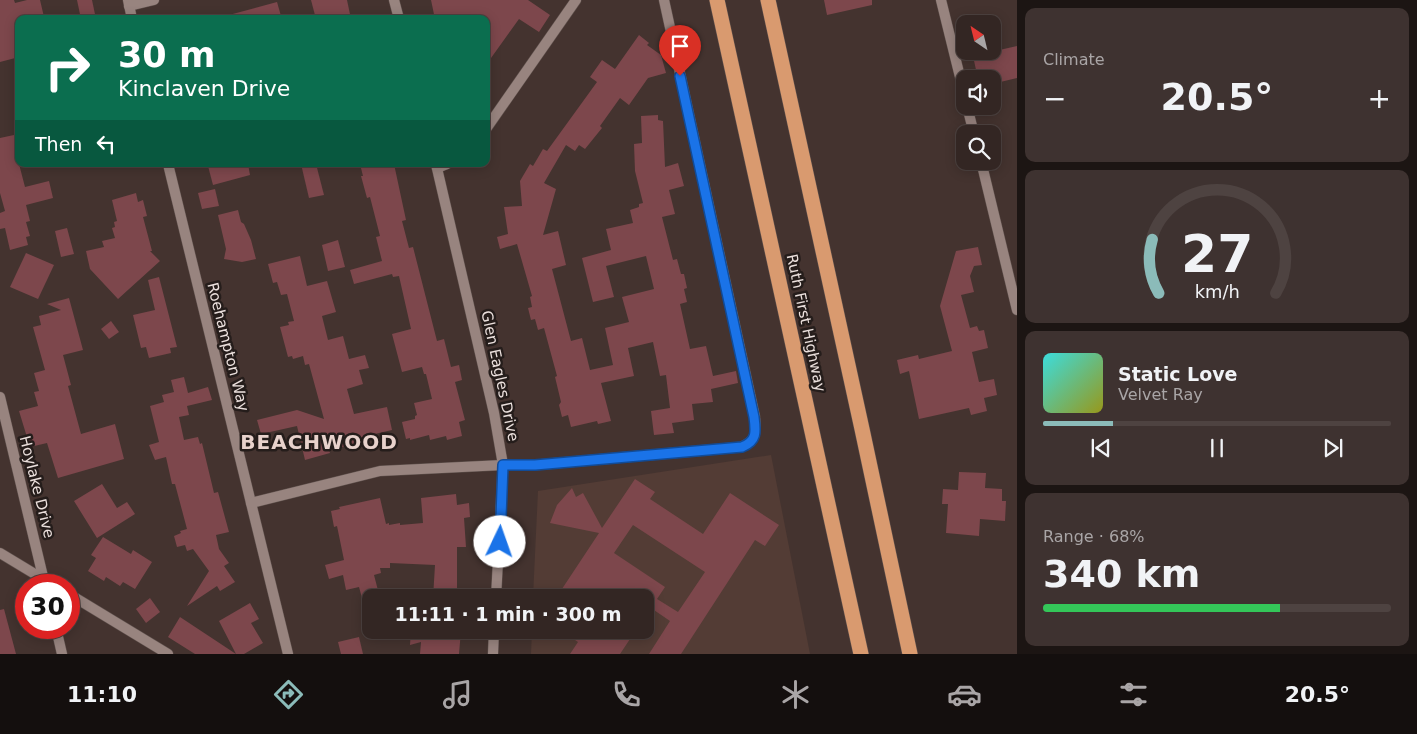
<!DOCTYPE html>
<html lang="en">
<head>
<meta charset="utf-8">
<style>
	:root { --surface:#332623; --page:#3e3230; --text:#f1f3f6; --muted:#a9a5a6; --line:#4e4341; --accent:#8bbbb9 }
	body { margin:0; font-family:"DejaVu Sans",sans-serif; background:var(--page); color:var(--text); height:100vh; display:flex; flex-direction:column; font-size:19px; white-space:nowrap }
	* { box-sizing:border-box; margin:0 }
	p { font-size:16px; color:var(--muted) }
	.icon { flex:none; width:28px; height:28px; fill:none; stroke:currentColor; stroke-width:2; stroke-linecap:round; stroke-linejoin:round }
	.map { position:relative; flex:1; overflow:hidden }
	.sheet { display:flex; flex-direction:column; gap:8px; padding:8px; background:#1c1513; width:400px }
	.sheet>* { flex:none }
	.guide { position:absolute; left:15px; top:15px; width:475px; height:152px; border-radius:10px; box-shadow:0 2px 12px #0003,0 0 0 1px var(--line); background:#0b6e4f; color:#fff; overflow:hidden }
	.needle { width:32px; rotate:325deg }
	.controls { position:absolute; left:956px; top:15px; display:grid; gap:10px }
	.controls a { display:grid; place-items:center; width:45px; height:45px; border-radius:10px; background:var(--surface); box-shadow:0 2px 12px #0003,0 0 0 1px var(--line); font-size:25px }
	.speed { position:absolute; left:15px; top:574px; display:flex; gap:10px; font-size:25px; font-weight:700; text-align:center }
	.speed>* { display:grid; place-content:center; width:65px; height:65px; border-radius:50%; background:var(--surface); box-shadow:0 2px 12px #0003,0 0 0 1px var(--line); line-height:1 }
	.speed .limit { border:8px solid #d22; background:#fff; color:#111 }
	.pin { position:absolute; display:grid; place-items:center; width:42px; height:42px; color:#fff; margin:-51px -21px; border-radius:50% 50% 50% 0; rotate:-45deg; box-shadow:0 0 5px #0007 }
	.pin .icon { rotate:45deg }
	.me { position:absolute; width:55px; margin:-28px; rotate:3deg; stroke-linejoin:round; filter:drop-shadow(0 0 4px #0008) }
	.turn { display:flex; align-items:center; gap:18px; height:105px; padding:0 20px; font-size:22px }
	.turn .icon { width:65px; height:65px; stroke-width:2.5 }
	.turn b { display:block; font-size:35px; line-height:42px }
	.then { display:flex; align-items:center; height:48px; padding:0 20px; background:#0003; gap:10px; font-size:19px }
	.big { font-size:38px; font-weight:600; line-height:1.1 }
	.sheet .card { flex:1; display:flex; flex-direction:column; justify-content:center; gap:8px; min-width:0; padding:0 18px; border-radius:10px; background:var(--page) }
	.sheet .dial { align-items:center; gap:0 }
	.dial svg { height:130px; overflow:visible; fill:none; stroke:var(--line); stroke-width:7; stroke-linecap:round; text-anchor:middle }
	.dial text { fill:var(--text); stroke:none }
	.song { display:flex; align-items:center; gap:15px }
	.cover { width:60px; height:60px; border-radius:8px; background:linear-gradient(135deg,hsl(180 70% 55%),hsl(60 70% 35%)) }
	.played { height:5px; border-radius:2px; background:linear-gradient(90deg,var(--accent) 20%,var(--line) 20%) }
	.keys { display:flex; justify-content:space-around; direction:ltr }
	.heat { display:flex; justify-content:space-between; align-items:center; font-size:28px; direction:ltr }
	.charge { height:8px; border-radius:4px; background:linear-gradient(90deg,#34c759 68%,var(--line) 0) }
	.trip { position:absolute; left:362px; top:589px; width:292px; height:50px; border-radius:10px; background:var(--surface); box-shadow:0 2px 12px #0003,0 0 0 1px var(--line); font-weight:600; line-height:50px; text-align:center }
	.tabs { display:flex; height:80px; justify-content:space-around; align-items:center; background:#140f0e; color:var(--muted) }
	.tabs .icon { width:35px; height:35px }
	.tabs .selected { color:var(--accent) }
	.tabs b { font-size:22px; color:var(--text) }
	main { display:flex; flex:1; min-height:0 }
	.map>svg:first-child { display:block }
</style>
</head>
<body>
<main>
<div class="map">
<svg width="1017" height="654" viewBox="0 0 1017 654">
	<rect width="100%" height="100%" fill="#44332f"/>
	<path fill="#533c35" d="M771,455L810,654H531L532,630H646V598L533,597L538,491Z"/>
	<g fill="#7d474c" fill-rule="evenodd">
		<path d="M0,0H14L15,3L27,0H40L44,17L35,19H19V57L0,62Z"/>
		<path d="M77,0H92L96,19H81Z"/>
		<path d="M311,0H347L351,19H316Z"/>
		<path d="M431,0H528L550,15L539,32L519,19L486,65V19H435Z"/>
		<path d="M824,0H872V5L827,15Z"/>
		<path d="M277,2L281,16L269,19H229V15Z"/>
		<path d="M639,35L649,43L647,45L661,55L666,73L648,78L629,105L620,98L600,126L602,128L585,149L579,145L575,151L566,145L544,183L556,189L543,235L558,231L566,265L552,269L571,341L582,338L590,370L613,365L605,328L629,322L622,297L654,289L646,256L606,266L614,297L593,302L582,258L611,250L606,229L633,223L630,210L639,207V204L643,203L635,171L634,144L642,143L641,116L658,115V120L663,121L665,167L678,163L684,186L669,190L675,214L662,217L673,260L677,259L681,274H684L687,288L684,289L687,302L680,304L690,349L706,346L713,376L736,371L738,383L711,389L713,402L692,404L694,420L672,423L674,433L654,435L651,411L670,408L666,375L660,376L653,342L628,348L634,376L601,383L611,421L598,424L597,421L571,427L568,415L562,417L559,405L561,402L555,377L557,376L544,328L538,330L535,319L531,320L528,308L532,307L530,297L532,296L517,244L500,249L497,237L508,234L504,207L522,206L520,181L530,164L533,166L543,149L547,151L597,82L590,77L602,60L615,69Z"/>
		<path d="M1017,46V78L992,84V77L978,79L973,56Z"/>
		<path d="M14,135L19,154V164L25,187L49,181L53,198L26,205L30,221L26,222L30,236L26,237L28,245L10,250L5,228L0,229V213L5,211L0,193V138Z"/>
		<path d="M217,164H248L250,175L213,185L208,166Z"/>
		<path d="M301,164H316L324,195L309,198Z"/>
		<path d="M360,164H394L406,220L402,221L409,248L413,247L437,341L444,339L451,367L459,365L462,380L455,382L465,420L459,422L462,436L447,440L446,436L430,440L429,435L410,440V438L406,439L402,422L415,419V416L417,415L414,403L432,399L426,374H424L422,367L402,372L392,334L411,329L399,276L393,277L392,274L354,284L350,270L382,261L376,237L380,236L370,197L367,198L361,176H363Z"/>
		<path d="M215,189L219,206L202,209L198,193Z"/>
		<path d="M136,193L138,202L143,200L147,216L143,217L152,251H150L160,261L118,299L90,269L86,251L104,247L102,241L115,238L112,228L115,227L114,222L117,221L112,200Z"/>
		<path d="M238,210L241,222L244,224L251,240L256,259L242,262L224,259L226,249L218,215Z"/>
		<path d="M67,228L74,254L61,257L55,231Z"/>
		<path d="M338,240L345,267L328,271L322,245Z"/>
		<path d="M978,247L982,265L974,266L970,276L974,292L961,295L970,328L977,326L979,331L984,330L988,348L972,352L979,382L994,379L997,395L984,398L987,411L971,415L969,408L919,419L909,371L900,374L897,360L918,355L919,359L952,351L940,306L956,251Z"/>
		<path d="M26,253L54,265L38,299L10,287Z"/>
		<path d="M300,256L307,286L327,281L336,312L322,316L328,340L343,336L349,359L365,355L369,368L359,370L363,384L347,389L354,414L387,407L392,430L366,436L368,441L329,450L330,453L305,460L297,426L261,434L257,420L297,410L324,419L309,364L305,365L303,356L293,359L292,356L288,357L280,327L289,325L288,322L294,321L287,294L281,295L277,282L273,283L268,264Z"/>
		<path d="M159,277L177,347L170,348L171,353L149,358L146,347L141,348L133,315L155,310L148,280Z"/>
		<path d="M69,298L83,350L63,355L71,385L68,386L81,434L115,424L124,459L58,478L47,443L30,447L19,411L38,406L34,392L39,391L34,373L45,370L33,327L41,325L39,316L61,310L47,304Z"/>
		<path d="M111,321L119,332L109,339L101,329Z"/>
		<path d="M184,377L188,393L208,387L212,400L187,406L189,415L179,417L184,440L198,437L200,444L202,443L214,493L218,492L229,532L216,535L219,549L229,563L224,566L235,582L220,591L217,586L187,606L209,571L193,549L187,551L185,545L177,547L174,536L181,533L180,531L187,529L175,484H172L166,457L155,460L149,445L159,442L150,406L164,402L162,395L174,392L171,380Z"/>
		<path d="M959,472L986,473L985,488L1002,489V501H1006L1005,521L980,519L979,536L946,533L948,504H942L943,489L958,490Z"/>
		<path d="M635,479L655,492L650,499L703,534L730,493L779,525L765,546L755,540L681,654H649L670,621L651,608L646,615V598H556L599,533L550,523L557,505L572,488L576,497L583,493L602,528ZM633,525L705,572L678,612L657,599L665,587L614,553Z"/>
		<path d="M102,484L117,508L127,502L135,514L97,538L74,501Z"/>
		<path d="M456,494L457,505L469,503L470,517L464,518L466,547H457V598H433L435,565L390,563V568H380L381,573L374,575L380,598H362L359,587L346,590L343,575L329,579L325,565L344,560L337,526L334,527L331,511L340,509L339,507L380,498L386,524L389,523V525L400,523V525L423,523L421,498Z"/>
		<path d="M103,537L131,554L133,550L152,562L135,589L123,582L120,586L106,577L104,581L88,571L96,558L91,555Z"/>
		<path d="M150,598L160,612L146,623L136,609Z"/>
		<path d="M250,603L259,619L251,623L263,643L244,654H195L168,637L180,617L236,654L219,621Z"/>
		<path d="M4,609L16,654H0V610Z"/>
		<path d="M411,630H461L459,654H420L421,642L410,645Z"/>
		<path d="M560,630H636L620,654H570L578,642Z"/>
		<path d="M359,637L363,654H341L338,642Z"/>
	</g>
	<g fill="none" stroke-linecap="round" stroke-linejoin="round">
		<g stroke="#60524e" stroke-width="11">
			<g id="street">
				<path d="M128,0L132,19"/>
				<path d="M394,0L399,19"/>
				<path d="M941,0L965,97"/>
				<path d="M129,6L154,0"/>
				<path d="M967,106L974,134"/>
				<path d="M486,129L576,0"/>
				<path d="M981,161L1017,310"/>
				<path d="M168,164L288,654"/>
				<path d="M436,164L494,413L503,465L496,598"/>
				<path d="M437,168L447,164"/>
				<path d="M0,397L45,585"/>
				<path d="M251,503L380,471L503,465H535L741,447C757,441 756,432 755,417L664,0"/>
				<path d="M0,553L53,585"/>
				<path d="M69,594L168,654"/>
				<path d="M56,628L62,654"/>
				<path d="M493,654L494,630"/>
			</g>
		</g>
		<g stroke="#60524e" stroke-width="16">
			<g id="highway">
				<path d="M717,0L861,654"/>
				<path d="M768,0L862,429L910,654"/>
			</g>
		</g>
		<use href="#street" stroke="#98847f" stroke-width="10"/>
		<use href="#highway" stroke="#d99a6f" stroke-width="15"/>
	</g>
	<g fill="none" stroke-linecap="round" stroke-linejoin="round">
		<g stroke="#114b97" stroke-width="12">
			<path id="route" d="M500,542L503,465H535L742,447C757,441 756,432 754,417L680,76"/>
		</g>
		<use href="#route" stroke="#1a73e8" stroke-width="9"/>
	</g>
	<g text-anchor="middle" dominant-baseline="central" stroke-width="5" stroke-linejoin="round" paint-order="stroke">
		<g font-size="15" fill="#ebe0dd" stroke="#251d1b">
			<text transform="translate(806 323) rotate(78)">Ruth First Highway</text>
			<text transform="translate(228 347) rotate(76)">Roehampton Way</text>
			<text transform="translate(500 376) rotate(78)">Glen Eagles Drive</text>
			<text transform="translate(37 487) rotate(76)">Hoylake Drive</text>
		</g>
		<g font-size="20" font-weight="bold" letter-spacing="1" fill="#e8d2cc" stroke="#251d1b">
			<text x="319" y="442">BEACHWOOD</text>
		</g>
	</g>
</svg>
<div class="controls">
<a><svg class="needle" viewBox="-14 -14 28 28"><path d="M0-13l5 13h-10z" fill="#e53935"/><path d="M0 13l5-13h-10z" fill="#a9a5a6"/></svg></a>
<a><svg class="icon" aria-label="sound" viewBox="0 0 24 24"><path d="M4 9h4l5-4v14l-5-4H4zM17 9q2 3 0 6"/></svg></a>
<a><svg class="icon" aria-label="search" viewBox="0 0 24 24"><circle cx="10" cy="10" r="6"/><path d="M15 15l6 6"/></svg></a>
</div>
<div class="speed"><div class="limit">30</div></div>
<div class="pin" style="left:680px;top:76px;background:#d93025"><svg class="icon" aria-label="arrive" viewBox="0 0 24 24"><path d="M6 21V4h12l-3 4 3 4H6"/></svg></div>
<svg class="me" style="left:500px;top:542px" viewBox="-20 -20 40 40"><circle r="19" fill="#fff"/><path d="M0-13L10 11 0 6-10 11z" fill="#1a73e8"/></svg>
<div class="trip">11:11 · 1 min · 300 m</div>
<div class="guide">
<div class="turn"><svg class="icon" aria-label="right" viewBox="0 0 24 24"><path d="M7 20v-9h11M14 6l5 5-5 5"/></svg><div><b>30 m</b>Kinclaven Drive</div></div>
<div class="then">Then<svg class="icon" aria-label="left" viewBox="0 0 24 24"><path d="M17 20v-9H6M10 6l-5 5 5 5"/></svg></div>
</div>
</div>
<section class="sheet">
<div class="card"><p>Climate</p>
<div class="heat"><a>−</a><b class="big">20.5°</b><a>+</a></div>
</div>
<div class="card dial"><svg viewBox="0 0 100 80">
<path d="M14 69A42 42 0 1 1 86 69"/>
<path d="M14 69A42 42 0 0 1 10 36" stroke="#8bbbb9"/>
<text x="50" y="56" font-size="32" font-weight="700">27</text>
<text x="50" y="72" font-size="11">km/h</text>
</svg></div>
<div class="card">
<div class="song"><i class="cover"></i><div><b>Static Love</b><p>Velvet Ray</p></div></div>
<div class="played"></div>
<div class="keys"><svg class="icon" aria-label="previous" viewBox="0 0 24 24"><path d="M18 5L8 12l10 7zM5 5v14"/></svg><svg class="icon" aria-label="pause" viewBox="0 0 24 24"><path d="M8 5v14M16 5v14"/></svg><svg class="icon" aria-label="next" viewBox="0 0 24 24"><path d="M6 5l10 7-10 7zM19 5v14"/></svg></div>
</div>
<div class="card"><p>Range · 68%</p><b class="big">340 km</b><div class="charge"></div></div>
</section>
</main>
<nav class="tabs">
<b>11:10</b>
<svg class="icon selected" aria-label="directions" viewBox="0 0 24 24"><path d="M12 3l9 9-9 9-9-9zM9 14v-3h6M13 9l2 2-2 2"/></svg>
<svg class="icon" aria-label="music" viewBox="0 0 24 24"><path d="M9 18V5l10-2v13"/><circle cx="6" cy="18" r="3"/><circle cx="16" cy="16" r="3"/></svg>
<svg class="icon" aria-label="phone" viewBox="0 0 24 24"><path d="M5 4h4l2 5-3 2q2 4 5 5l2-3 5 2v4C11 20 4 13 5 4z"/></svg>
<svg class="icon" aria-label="climate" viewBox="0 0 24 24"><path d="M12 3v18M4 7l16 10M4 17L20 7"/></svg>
<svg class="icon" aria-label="car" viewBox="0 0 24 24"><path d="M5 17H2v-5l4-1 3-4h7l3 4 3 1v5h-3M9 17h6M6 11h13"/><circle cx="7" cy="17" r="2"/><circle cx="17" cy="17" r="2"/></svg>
<svg class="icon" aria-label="filters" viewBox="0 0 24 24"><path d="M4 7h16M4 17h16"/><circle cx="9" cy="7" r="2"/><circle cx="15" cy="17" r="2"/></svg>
<b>20.5°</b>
</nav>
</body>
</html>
